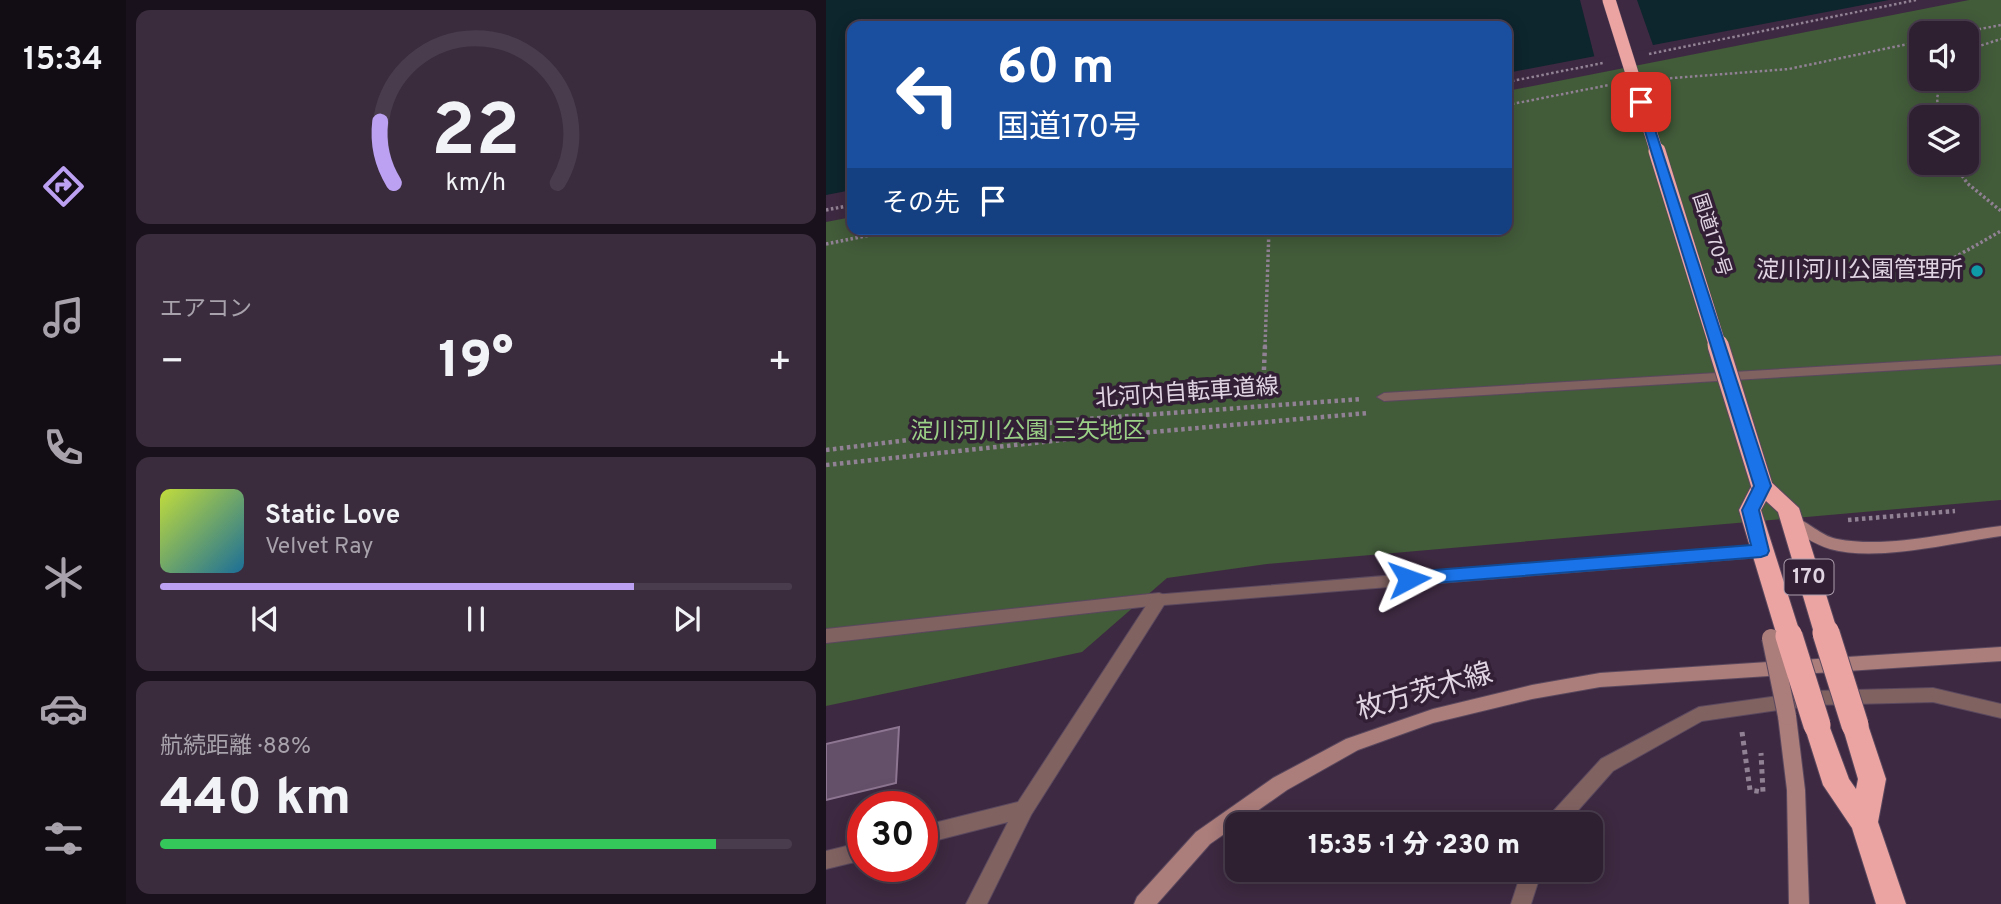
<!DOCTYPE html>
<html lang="ja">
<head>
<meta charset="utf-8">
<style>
	:root { --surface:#2e1f31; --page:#3a2c3d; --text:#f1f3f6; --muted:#a7a2ab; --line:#493d4d; --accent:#bca0f2 }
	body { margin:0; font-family:Overpass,"Noto Sans JP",sans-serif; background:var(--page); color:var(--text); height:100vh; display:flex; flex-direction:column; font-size:26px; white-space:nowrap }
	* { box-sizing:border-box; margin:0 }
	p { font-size:23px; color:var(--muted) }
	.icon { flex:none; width:38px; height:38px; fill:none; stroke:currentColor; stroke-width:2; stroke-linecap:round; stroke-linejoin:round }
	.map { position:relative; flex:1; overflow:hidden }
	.side { display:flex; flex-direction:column; gap:10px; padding:10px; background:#19111b; width:700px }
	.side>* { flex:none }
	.hud { position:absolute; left:21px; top:21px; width:665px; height:214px; border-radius:14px; box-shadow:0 4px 18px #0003,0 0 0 2px var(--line); background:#1a4fa0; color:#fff; overflow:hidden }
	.controls { position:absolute; left:1083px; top:21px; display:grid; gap:14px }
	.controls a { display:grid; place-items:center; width:70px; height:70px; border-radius:14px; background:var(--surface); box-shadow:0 4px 18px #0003,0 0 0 2px var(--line); font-size:35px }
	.speed { position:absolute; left:21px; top:791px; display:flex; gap:14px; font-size:35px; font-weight:700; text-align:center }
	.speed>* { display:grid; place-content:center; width:91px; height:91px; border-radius:50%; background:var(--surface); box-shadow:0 4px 18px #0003,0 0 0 2px var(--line); line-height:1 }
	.speed .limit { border:10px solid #d22; background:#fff; color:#111 }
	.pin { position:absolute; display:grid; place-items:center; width:60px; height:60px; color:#fff; margin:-30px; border-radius:14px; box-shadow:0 4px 10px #0006 }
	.me { position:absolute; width:77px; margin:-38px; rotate:86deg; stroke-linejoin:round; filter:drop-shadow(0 0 5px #0008) }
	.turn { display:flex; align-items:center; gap:24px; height:147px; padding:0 35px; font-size:32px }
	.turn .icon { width:91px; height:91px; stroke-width:2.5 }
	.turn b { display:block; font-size:49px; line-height:60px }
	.then { display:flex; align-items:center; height:66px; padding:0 35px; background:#0003; gap:14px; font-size:26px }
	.big { font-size:52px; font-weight:800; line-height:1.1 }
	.side .tile { flex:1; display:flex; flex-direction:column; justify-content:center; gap:10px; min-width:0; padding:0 24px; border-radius:14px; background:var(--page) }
	.side .dial { align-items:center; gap:0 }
	.dial svg { height:182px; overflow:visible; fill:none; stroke:var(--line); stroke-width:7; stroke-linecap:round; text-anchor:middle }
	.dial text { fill:var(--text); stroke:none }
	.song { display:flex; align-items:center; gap:21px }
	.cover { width:84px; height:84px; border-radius:10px; background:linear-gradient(135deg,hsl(70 70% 55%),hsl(200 70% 35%)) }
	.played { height:7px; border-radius:4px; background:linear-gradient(90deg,var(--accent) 75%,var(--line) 75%) }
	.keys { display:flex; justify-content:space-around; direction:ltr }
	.heat { display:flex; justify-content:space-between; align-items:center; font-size:38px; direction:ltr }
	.charge { height:10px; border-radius:5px; background:linear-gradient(90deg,#34c759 88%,var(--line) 0) }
	.trip { position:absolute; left:399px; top:812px; width:378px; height:70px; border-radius:14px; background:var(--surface); box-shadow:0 4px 18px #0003,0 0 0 2px var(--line); font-weight:800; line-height:70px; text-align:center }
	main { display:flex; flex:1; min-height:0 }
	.tabs { display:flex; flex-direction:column; width:126px; justify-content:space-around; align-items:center; background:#120c14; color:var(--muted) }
	.tabs .icon { width:49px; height:49px }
	.tabs .current { color:var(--accent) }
	.tabs b { font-size:32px; color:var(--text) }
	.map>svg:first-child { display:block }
</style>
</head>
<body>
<main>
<nav class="tabs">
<b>15:34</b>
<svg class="icon current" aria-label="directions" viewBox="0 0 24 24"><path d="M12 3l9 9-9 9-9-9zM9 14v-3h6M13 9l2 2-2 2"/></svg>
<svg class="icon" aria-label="music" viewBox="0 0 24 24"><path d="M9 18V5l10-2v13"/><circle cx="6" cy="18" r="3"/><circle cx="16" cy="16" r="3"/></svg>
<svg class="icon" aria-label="phone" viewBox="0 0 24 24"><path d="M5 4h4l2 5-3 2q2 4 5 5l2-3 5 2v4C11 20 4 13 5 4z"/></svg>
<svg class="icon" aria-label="climate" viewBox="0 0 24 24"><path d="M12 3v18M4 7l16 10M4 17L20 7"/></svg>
<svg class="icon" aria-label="car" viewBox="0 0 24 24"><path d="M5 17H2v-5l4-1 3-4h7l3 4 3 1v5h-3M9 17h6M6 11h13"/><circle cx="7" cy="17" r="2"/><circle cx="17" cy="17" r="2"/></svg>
<svg class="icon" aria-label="filters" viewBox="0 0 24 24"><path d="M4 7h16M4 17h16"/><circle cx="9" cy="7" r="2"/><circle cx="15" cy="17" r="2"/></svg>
</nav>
<section class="side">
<div class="tile dial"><svg viewBox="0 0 100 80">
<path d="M14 69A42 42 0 1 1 86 69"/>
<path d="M14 69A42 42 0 0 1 8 42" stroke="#bca0f2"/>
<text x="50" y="56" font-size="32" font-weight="700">22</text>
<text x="50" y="72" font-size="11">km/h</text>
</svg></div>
<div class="tile"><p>エアコン</p>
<div class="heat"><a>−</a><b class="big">19°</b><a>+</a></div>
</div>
<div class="tile">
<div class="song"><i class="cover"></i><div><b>Static Love</b><p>Velvet Ray</p></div></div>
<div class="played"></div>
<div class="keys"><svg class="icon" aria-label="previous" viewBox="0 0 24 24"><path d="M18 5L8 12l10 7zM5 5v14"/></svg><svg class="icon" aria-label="pause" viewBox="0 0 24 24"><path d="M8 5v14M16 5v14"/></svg><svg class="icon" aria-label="next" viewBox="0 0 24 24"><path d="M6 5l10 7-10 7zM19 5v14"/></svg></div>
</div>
<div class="tile"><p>航続距離 · 88%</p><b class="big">440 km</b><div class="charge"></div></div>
</section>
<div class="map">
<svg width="1175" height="904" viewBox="0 0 1175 904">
	<rect width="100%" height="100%" fill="#3d2941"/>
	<path fill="#425b39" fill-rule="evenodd" d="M1143,0H1175V500L441,564L341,578L256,652L0,706V222L26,217V229H681V91ZM1096,33H1141V79H1096ZM1096,117H1141V163H1096Z"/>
	<path fill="#0d252d" d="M0,0H1063L681,73V26H26V190L0,195Z"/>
	<path fill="#3d2941" d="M754,0H811L828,48L769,59Z"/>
	<path fill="#655069" stroke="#8d7691" stroke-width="2" d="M73,727L70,783L0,800V744Z"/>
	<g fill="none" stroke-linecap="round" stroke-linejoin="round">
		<g stroke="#5a485e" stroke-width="2">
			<g id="lane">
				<path d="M1175,356V364L558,401L551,397L558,393Z"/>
				<path d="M333,593L339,595L341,599L339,603L333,605L0,643V629Z"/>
			</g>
		</g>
		<g stroke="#5a485e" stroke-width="2">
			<g id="street">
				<path d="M935,545L940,547L943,551L940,555L935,557L338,605L205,815L161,904H140L182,822L96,844V826L192,802L327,595Z"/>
				<path d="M1107,688L1175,704V718L1107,702L988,705L876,721L787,771L740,824H718L721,818L775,759L873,707L988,691Z"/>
				<path d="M37,842V860L0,869V851Z"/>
				<path d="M696,870H716L705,904H685Z"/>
			</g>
		</g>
		<g stroke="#5a485e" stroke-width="2">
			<g id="secondary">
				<path d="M967,517C983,521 994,536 1011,539C1062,549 1124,532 1175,526V536C1126,543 1051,562 1004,549C988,544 975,535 962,526L960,522L962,518Z"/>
				<path d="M1175,647V661L774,687L706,699L607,723L532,750L461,790L384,844L331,904H308L311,897L370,832L447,778L520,739L607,709L706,685L774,673Z"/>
				<path d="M961,709L967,711L970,716L979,790L983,904H963L961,790L952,716L955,711Z"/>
			</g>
		</g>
		<g stroke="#5a485e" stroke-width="2">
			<g id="highway">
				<path d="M936,478L944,481L973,508L1012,633L1009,640L1000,643L991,640L988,633L952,512L940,501L935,510L975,636L972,643L963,646L954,643L951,636L913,510L928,481Z"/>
				<path d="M991,714L1000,717L1023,779L1030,789L1032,779L1016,725L1020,717L1029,714L1038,717L1042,725L1060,779L1052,822L1080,904H1050L1026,828L997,785L978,725L982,717Z"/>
			</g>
		</g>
		<g stroke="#918194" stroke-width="2.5" stroke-dasharray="2.5 2.5" stroke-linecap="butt">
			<path d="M1133,33L1175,25"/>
			<path d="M1141,50L1175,39"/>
			<path d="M823,54L1090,0"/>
			<path d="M834,79L963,69L1096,41"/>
			<path d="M681,82L777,63"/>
			<path d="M681,105L783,85"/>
			<path d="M1113,117L1111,98L1116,79"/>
		</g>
		<g stroke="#918194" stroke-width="3.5" stroke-dasharray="2.5 2.5" stroke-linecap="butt">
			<path d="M1128,163L1141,183L1175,211"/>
			<path d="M0,210L26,205"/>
			<path d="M0,244L74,229"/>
			<path d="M1124,260L1175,231"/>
			<path d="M439,347L443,229"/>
		</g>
		<g stroke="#918194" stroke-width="4.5" stroke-dasharray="3.5 3.5" stroke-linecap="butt">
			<path d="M437,391L439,345"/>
			<path d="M0,450L248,420L536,399"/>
			<path d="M0,465L246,439L542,413"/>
			<path d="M1022,520L1129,511"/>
		</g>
		<path stroke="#918194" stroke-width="5" stroke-dasharray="4.5 4.5" stroke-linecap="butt" d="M916,732L924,790L937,792L935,753"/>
		<use href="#lane" fill="#806261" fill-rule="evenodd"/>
		<use href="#street" fill="#806261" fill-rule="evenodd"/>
		<use href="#secondary" fill="#ab7d7b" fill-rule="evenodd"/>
		<use href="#highway" fill="#eba4a1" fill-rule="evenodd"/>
		<g stroke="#5a485e" stroke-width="20" stroke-linecap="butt">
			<path id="secondary-bridge" d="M945,638L961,716"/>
		</g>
		<g stroke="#5a485e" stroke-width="14" stroke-linecap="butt">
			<path id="highway-bridge-far3" d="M783,0L831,153"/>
		</g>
		<g stroke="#5a485e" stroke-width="18" stroke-linecap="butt">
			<path id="highway-bridge-far2" d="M831,151L892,347"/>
		</g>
		<g stroke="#5a485e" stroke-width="23" stroke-linecap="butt">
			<path id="highway-bridge-far1" d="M892,345L936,486"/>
		</g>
		<g stroke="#5a485e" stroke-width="29" stroke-linecap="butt">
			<g id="highway-bridge">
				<path d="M1000,633L1029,725"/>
				<path d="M963,636L991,725"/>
			</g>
		</g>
		<use href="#secondary-bridge" stroke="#ab7d7b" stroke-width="18"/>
		<use href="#highway-bridge-far3" stroke="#eba4a1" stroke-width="13"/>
		<use href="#highway-bridge-far2" stroke="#eba4a1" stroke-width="17"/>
		<use href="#highway-bridge-far1" stroke="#eba4a1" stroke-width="21"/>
		<use href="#highway-bridge" stroke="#eba4a1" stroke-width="27"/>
	</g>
	<path fill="#1a73e8" stroke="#114b97" stroke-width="2" d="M815,99L820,102L945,486L933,510L943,551L941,555L935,557L583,585L576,583L574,579L576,574L583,572L925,545L916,510L928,486L810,102Z"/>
	<circle fill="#0f9aa8" stroke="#321f36" stroke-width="2.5" cx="1151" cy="271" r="7"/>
	<g text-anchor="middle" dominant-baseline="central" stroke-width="7" stroke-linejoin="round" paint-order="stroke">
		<g font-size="19" fill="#e0d4e2" stroke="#321f36">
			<text transform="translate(885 235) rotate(72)">国道170号</text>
		</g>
		<rect fill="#321f36" stroke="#ac9eae" stroke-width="2" x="958.5" y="559.5" width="49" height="35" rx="5"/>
		<g font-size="21" font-weight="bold" fill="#e0d4e2">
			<text x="983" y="577">170</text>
		</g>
		<g font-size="23" fill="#e0d4e2" stroke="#321f36" text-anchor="end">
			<text x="1137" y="271">淀川河川公園管理所</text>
		</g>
		<g font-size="23" fill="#e0d4e2" stroke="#321f36">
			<text transform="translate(361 394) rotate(-4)">北河内自転車道線</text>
		</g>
		<g font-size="23" fill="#9bd187" stroke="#321f36">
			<text x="202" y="432">淀川河川公園 三矢地区</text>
		</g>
		<g font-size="28" fill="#e0d4e2" stroke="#321f36">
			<text transform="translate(599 693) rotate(-16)">枚方茨木線</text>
		</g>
	</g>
</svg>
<div class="controls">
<a><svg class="icon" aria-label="sound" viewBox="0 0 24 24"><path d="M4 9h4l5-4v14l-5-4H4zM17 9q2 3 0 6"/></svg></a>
<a><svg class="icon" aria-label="layers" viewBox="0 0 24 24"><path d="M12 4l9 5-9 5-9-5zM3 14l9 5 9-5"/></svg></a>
</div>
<div class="speed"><div class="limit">30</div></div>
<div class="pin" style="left:815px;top:102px;background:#d93025"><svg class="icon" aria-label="arrive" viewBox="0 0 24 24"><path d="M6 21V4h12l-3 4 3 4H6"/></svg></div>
<svg class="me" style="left:583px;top:579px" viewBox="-20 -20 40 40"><path d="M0-17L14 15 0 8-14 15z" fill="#1a73e8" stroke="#fff" stroke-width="4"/></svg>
<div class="trip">15:35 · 1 分 · 230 m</div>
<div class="hud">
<div class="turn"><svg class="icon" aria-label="left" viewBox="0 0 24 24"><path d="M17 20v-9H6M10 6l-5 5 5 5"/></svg><div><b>60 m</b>国道170号</div></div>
<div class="then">その先<svg class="icon" aria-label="arrive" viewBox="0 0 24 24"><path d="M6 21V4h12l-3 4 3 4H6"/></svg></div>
</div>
</div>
</main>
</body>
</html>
